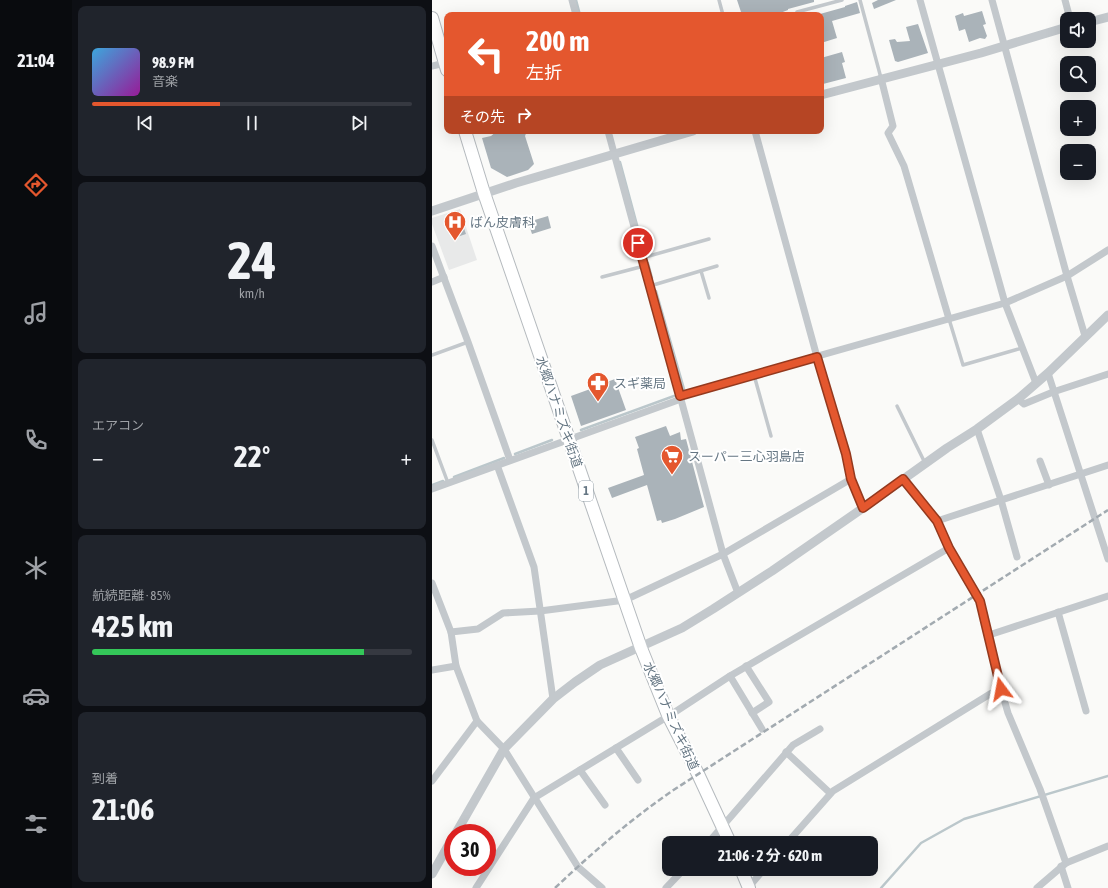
<!DOCTYPE html>
<html lang="ja">
<head>
<meta charset="utf-8">
<style>
	:root { --surface:#171b24; --page:#20242c; --text:#f1f3f6; --muted:#9ea1a6; --line:#363941; --accent:#e4572e }
	body { margin:0; font-family:"Asap Condensed","Noto Sans JP",sans-serif; background:var(--page); color:var(--text); height:100vh; display:flex; flex-direction:column; font-size:15px; white-space:nowrap }
	* { box-sizing:border-box; margin:0 }
	p { font-size:13px; color:var(--muted) }
	.icon { flex:none; width:22px; height:22px; fill:none; stroke:currentColor; stroke-width:2; stroke-linecap:round; stroke-linejoin:round }
	.map { position:relative; flex:1; overflow:hidden }
	.side { display:flex; flex-direction:column; gap:6px; padding:6px; background:#0d0f14; width:360px }
	.side>* { flex:none }
	.top-card { position:absolute; left:12px; top:12px; width:380px; height:122px; border-radius:8px; box-shadow:0 4px 16px #0002; background:#e4572e; color:#fff; overflow:hidden }
	.controls { position:absolute; left:628px; top:12px; display:grid; gap:8px }
	.controls a { display:grid; place-items:center; width:36px; height:36px; border-radius:8px; background:var(--surface); box-shadow:0 4px 16px #0002; font-size:20px }
	.speed { position:absolute; left:12px; top:824px; display:flex; gap:8px; font-size:20px; font-weight:700; text-align:center }
	.speed>* { display:grid; place-content:center; width:52px; height:52px; border-radius:50%; background:var(--surface); box-shadow:0 4px 16px #0002; line-height:1 }
	.speed .limit { border:6px solid #d22; background:#fff; color:#111 }
	.pin { position:absolute; display:grid; place-items:center; width:34px; height:34px; color:#fff; margin:-17px; border:2px solid #fff; border-radius:50%; box-shadow:0 1px 4px #0007 }
	.me { position:absolute; width:44px; margin:-22px; rotate:347deg; stroke-linejoin:round; filter:drop-shadow(0 0 3px #0008) }
	.turn { display:flex; align-items:center; gap:14px; height:84px; padding:0 16px; font-size:18px }
	.turn .icon { width:52px; height:52px; stroke-width:2.5 }
	.turn b { display:block; font-size:28px; line-height:34px }
	.then { display:flex; align-items:center; height:38px; padding:0 16px; background:#0003; gap:8px; font-size:15px }
	.big { font-size:30px; font-weight:700; line-height:1.1 }
	.side .tile { flex:1; display:flex; flex-direction:column; justify-content:center; gap:6px; min-width:0; padding:0 14px; border-radius:8px; background:var(--page) }
	.side .dial { align-items:center; gap:0 }
	.dial b { font-size:52px; line-height:1 }
	.song { display:flex; align-items:center; gap:12px }
	.cover { width:48px; height:48px; border-radius:6px; background:linear-gradient(135deg,hsl(200 70% 55%),hsl(300 70% 35%)) }
	.played { height:4px; border-radius:2px; background:linear-gradient(90deg,var(--accent) 40%,var(--line) 40%) }
	.keys { display:flex; justify-content:space-around; direction:ltr }
	.heat { display:flex; justify-content:space-between; align-items:center; font-size:22px; direction:ltr }
	.charge { height:6px; border-radius:3px; background:linear-gradient(90deg,#34c759 85%,var(--line) 0) }
	.trip { position:absolute; left:230px; top:836px; width:216px; height:40px; border-radius:8px; background:var(--surface); box-shadow:0 4px 16px #0002; font-weight:700; line-height:40px; text-align:center }
	main { display:flex; flex:1; min-height:0 }
	.tabs { display:flex; flex-direction:column; width:72px; justify-content:space-around; align-items:center; background:#090b0e; color:var(--muted) }
	.tabs .icon { width:28px; height:28px }
	.tabs .on { color:var(--accent) }
	.tabs b { font-size:18px; color:var(--text) }
	.map>svg:first-child { display:block }
</style>
</head>
<body>
<main>
<nav class="tabs">
<b>21:04</b>
<svg class="icon on" aria-label="directions" viewBox="0 0 24 24"><path d="M12 3l9 9-9 9-9-9zM9 14v-3h6M13 9l2 2-2 2"/></svg>
<svg class="icon" aria-label="music" viewBox="0 0 24 24"><path d="M9 18V5l10-2v13"/><circle cx="6" cy="18" r="3"/><circle cx="16" cy="16" r="3"/></svg>
<svg class="icon" aria-label="phone" viewBox="0 0 24 24"><path d="M5 4h4l2 5-3 2q2 4 5 5l2-3 5 2v4C11 20 4 13 5 4z"/></svg>
<svg class="icon" aria-label="climate" viewBox="0 0 24 24"><path d="M12 3v18M4 7l16 10M4 17L20 7"/></svg>
<svg class="icon" aria-label="car" viewBox="0 0 24 24"><path d="M5 17H2v-5l4-1 3-4h7l3 4 3 1v5h-3M9 17h6M6 11h13"/><circle cx="7" cy="17" r="2"/><circle cx="17" cy="17" r="2"/></svg>
<svg class="icon" aria-label="filters" viewBox="0 0 24 24"><path d="M4 7h16M4 17h16"/><circle cx="9" cy="7" r="2"/><circle cx="15" cy="17" r="2"/></svg>
</nav>
<section class="side">
<div class="tile">
<div class="song"><i class="cover"></i><div><b>98.9 FM</b><p>音楽</p></div></div>
<div class="played"></div>
<div class="keys"><svg class="icon" aria-label="previous" viewBox="0 0 24 24"><path d="M18 5L8 12l10 7zM5 5v14"/></svg><svg class="icon" aria-label="pause" viewBox="0 0 24 24"><path d="M8 5v14M16 5v14"/></svg><svg class="icon" aria-label="next" viewBox="0 0 24 24"><path d="M6 5l10 7-10 7zM19 5v14"/></svg></div>
</div>
<div class="tile dial"><b>24</b><p>km/h</p></div>
<div class="tile"><p>エアコン</p>
<div class="heat"><a>−</a><b class="big">22°</b><a>+</a></div>
</div>
<div class="tile"><p>航続距離 · 85%</p><b class="big">425 km</b><div class="charge"></div></div>
<div class="tile"><p>到着</p><b class="big">21:06</b></div>
</section>
<div class="map">
<svg width="676" height="888" viewBox="0 0 676 888">
	<rect width="100%" height="100%" fill="#fafaf8"/>
	<path fill="#e8e9e9" d="M28,209L45,260L17,270L0,224V218Z"/>
	<g fill="none" stroke-linecap="round" stroke-linejoin="round">
		<g stroke="#bbc7cb" stroke-width="2.5">
			<path d="M144,0L148,15"/>
			<path d="M188,162L212,251"/>
			<path d="M216,263L220,278"/>
			<path d="M224,291L252,389"/>
			<path d="M149,430L242,396"/>
			<path d="M83,454L120,440"/>
			<path d="M22,477L72,458"/>
			<path d="M0,485L11,481"/>
			<path d="M449,888L489,843L532,819L676,776"/>
		</g>
	</g>
	<g fill="#aab3b9">
		<path d="M305,0H382V2L356,9V10L343,15H310Z"/>
		<path d="M446,0H464L442,9L440,3Z"/>
		<path d="M425,2L428,13L400,21L405,38L389,43V29L392,28L389,15L388,14L413,7V6Z"/>
		<path d="M550,11L554,24L551,25L555,36L553,39L548,38L537,42L533,29L527,31L523,16L531,13L532,16Z"/>
		<path d="M486,24L496,53L466,62L463,61L457,40L463,39L465,42L478,41L474,27Z"/>
		<path d="M410,52L413,62L410,63L414,78L391,84V82L389,83V58Z"/>
		<path d="M65,131H95L93,136L102,164L96,170L75,177L59,168L50,138L59,136Z"/>
		<path d="M26,211L34,234L22,238L14,215Z"/>
		<path d="M116,216L119,228L100,234L96,222Z"/>
		<path d="M183,379L194,410L149,426L139,396L161,388L160,385L171,381L172,383Z"/>
		<path d="M234,426L238,436L248,432L249,440L254,439L272,507L243,519L230,523L229,520L225,521L215,485L180,498L176,488L212,475L205,449L207,448L203,437Z"/>
	</g>
	<g fill="none" stroke-linecap="round" stroke-linejoin="round">
		<g stroke="#b5babe" stroke-width="14">
			<g id="primary">
				<path d="M0,18L15,70"/>
				<path d="M33,131L52,193L209,648L236,715L266,774L298,843"/>
				<path d="M309,869L317,888"/>
			</g>
		</g>
		<g stroke="#c3c8cc" stroke-width="3.5">
			<path d="M287,0L291,15"/>
			<path d="M428,0L449,78"/>
			<path d="M365,12L410,0"/>
			<path d="M210,258L277,239"/>
			<path d="M269,271L277,298"/>
			<path d="M170,277L212,266"/>
			<path d="M218,286L285,266"/>
			<path d="M517,319L531,365L590,348"/>
			<path d="M0,355L36,342"/>
			<path d="M322,375L339,436"/>
			<path d="M465,406L493,463"/>
			<path d="M0,440L16,483"/>
		</g>
		<g stroke="#c3c8cc" stroke-width="7">
			<path d="M140,0L144,15"/>
			<path d="M488,0L573,303L604,383"/>
			<path d="M560,0L635,276L653,336"/>
			<path d="M633,0L638,19"/>
			<path d="M0,66L13,63"/>
			<path d="M449,78L461,126L456,133L472,166L517,319"/>
			<path d="M176,131L291,554L306,593"/>
			<path d="M323,131L385,357L414,454L419,479L431,508"/>
			<path d="M0,246L36,342L78,460"/>
			<path d="M0,282L12,277"/>
			<path d="M616,373L676,559"/>
			<path d="M248,395L573,303L635,276L676,250"/>
			<path d="M586,399L592,404L621,392L676,374"/>
			<path d="M545,429L569,500L585,557"/>
			<path d="M608,461L617,485"/>
			<path d="M65,465L102,567L121,699"/>
			<path d="M471,479L505,521L517,548L548,601L569,689L576,713L608,789L634,863"/>
			<path d="M0,489L249,399"/>
			<path d="M505,521L676,465"/>
			<path d="M0,583L19,632L24,666L45,721L72,749L146,867L170,888"/>
			<path d="M626,612L654,711"/>
			<path d="M19,632L46,629L71,613L108,611L193,600L291,554L419,479"/>
			<path d="M557,635L676,596"/>
			<path d="M314,666L337,702L320,713"/>
			<path d="M0,670L24,666"/>
			<path d="M298,676L330,729"/>
			<path d="M184,748L206,780"/>
			<path d="M354,752L398,793"/>
			<path d="M148,770L173,805"/>
			<path d="M0,781L45,721"/>
			<path d="M276,843L361,745L388,729"/>
			<path d="M355,843L401,791L558,694L569,689"/>
			<path d="M629,866L636,888"/>
			<path d="M44,888L102,798L243,712L298,676L517,548"/>
			<path d="M234,888L252,869"/>
			<path d="M316,888L332,869"/>
			<path d="M605,888L634,863L676,846"/>
		</g>
		<g stroke="#c3c8cc" stroke-width="9">
			<path d="M657,22L676,17"/>
			<path d="M389,95L549,53L635,27"/>
			<path d="M0,211L84,183L261,131"/>
			<path d="M24,833L72,749L121,699L143,682L168,665L250,628L281,609L340,571L431,508L515,448L545,429L586,399L616,373L676,315"/>
			<path d="M0,874L21,837"/>
		</g>
		<use href="#primary" stroke="#fff" stroke-width="12"/>
		<path stroke="#a2aab0" stroke-width="2.5" stroke-dasharray="6 3" stroke-linecap="butt" d="M123,888C160,853 198,820 240,791L676,510"/>
	</g>
	<g fill="none" stroke-linecap="round" stroke-linejoin="round">
		<g stroke="#94391e" stroke-width="10">
			<path id="route" d="M206,243L248,396L385,357L414,454L419,479L431,508L471,479L505,521L517,548L548,601L569,689"/>
		</g>
		<use href="#route" stroke="#e4572e" stroke-width="7"/>
	</g>
	<defs>
		<g id="hospital-pin" transform="scale(1.15)"><path d="M0 17L-7.5 6A9.5 9.5 0 1 1 7.5 6Z" fill="#e4572e" stroke="#fff"/><path d="M-5-5h3v3.5h4V-5h3V5h-3V1.5h-4V5h-3Z" fill="#fff"/></g>
		<g id="pharmacy-pin" transform="scale(1.15)"><path d="M0 17L-7.5 6A9.5 9.5 0 1 1 7.5 6Z" fill="#e4572e" stroke="#fff"/><path d="M-2-6h4v4h4v4h-4v4h-4v-4h-4v-4h4Z" fill="#fff"/></g>
		<g id="supermarket-pin" transform="scale(1.15)"><path d="M0 17L-7.5 6A9.5 9.5 0 1 1 7.5 6Z" fill="#e4572e" stroke="#fff"/><path d="M-6-5.5h2.5l.6 2H6L4.5 2H-2.5L-4.4-4H-6ZM-1.5 3.2a1.3 1.3 0 1 0 .1 0ZM3 3.2a1.3 1.3 0 1 0 .1 0Z" fill="#fff"/></g>
	</defs>
	<g fill-rule="evenodd">
		<use href="#hospital-pin" x="23" y="222"/>
		<use href="#pharmacy-pin" x="166" y="383"/>
		<use href="#supermarket-pin" x="240" y="456"/>
	</g>
	<g text-anchor="middle" dominant-baseline="central" stroke-width="4" stroke-linejoin="round" paint-order="stroke">
		<rect fill="#fff" stroke="#939fa8" stroke-width="1" x="147" y="481" width="14" height="20" rx="3"/>
		<g font-size="12" font-weight="bold" fill="#657683">
			<text x="154" y="491">1</text>
		</g>
		<g font-size="13" fill="#657683" stroke="#fff" text-anchor="start">
			<text x="38" y="222">ばん皮膚科</text>
			<text x="182" y="383">スギ薬局</text>
			<text x="256" y="456">スーパー三心羽島店</text>
		</g>
		<g font-size="13" fill="#657683" stroke="#fff">
			<text transform="translate(127 412) rotate(71)">水郷ハナミズキ街道</text>
			<text transform="translate(239 716) rotate(66)">水郷ハナミズキ街道</text>
		</g>
	</g>
</svg>
<div class="controls">
<a><svg class="icon" aria-label="sound" viewBox="0 0 24 24"><path d="M4 9h4l5-4v14l-5-4H4zM17 9q2 3 0 6"/></svg></a>
<a><svg class="icon" aria-label="search" viewBox="0 0 24 24"><circle cx="10" cy="10" r="6"/><path d="M15 15l6 6"/></svg></a>
<a>+</a>
<a>−</a>
</div>
<div class="speed"><div class="limit">30</div></div>
<div class="pin" style="left:206px;top:243px;background:#d93025"><svg class="icon" aria-label="arrive" viewBox="0 0 24 24"><path d="M6 21V4h12l-3 4 3 4H6"/></svg></div>
<svg class="me" style="left:569px;top:689px" viewBox="-20 -20 40 40"><path d="M0-17L14 15 0 8-14 15z" fill="#e4572e" stroke="#fff" stroke-width="4"/></svg>
<div class="trip">21:06 · 2 分 · 620 m</div>
<div class="top-card">
<div class="turn"><svg class="icon" aria-label="left" viewBox="0 0 24 24"><path d="M17 20v-9H6M10 6l-5 5 5 5"/></svg><div><b>200 m</b>左折</div></div>
<div class="then">その先<svg class="icon" aria-label="right" viewBox="0 0 24 24"><path d="M7 20v-9h11M14 6l5 5-5 5"/></svg></div>
</div>
</div>
</main>
</body>
</html>
